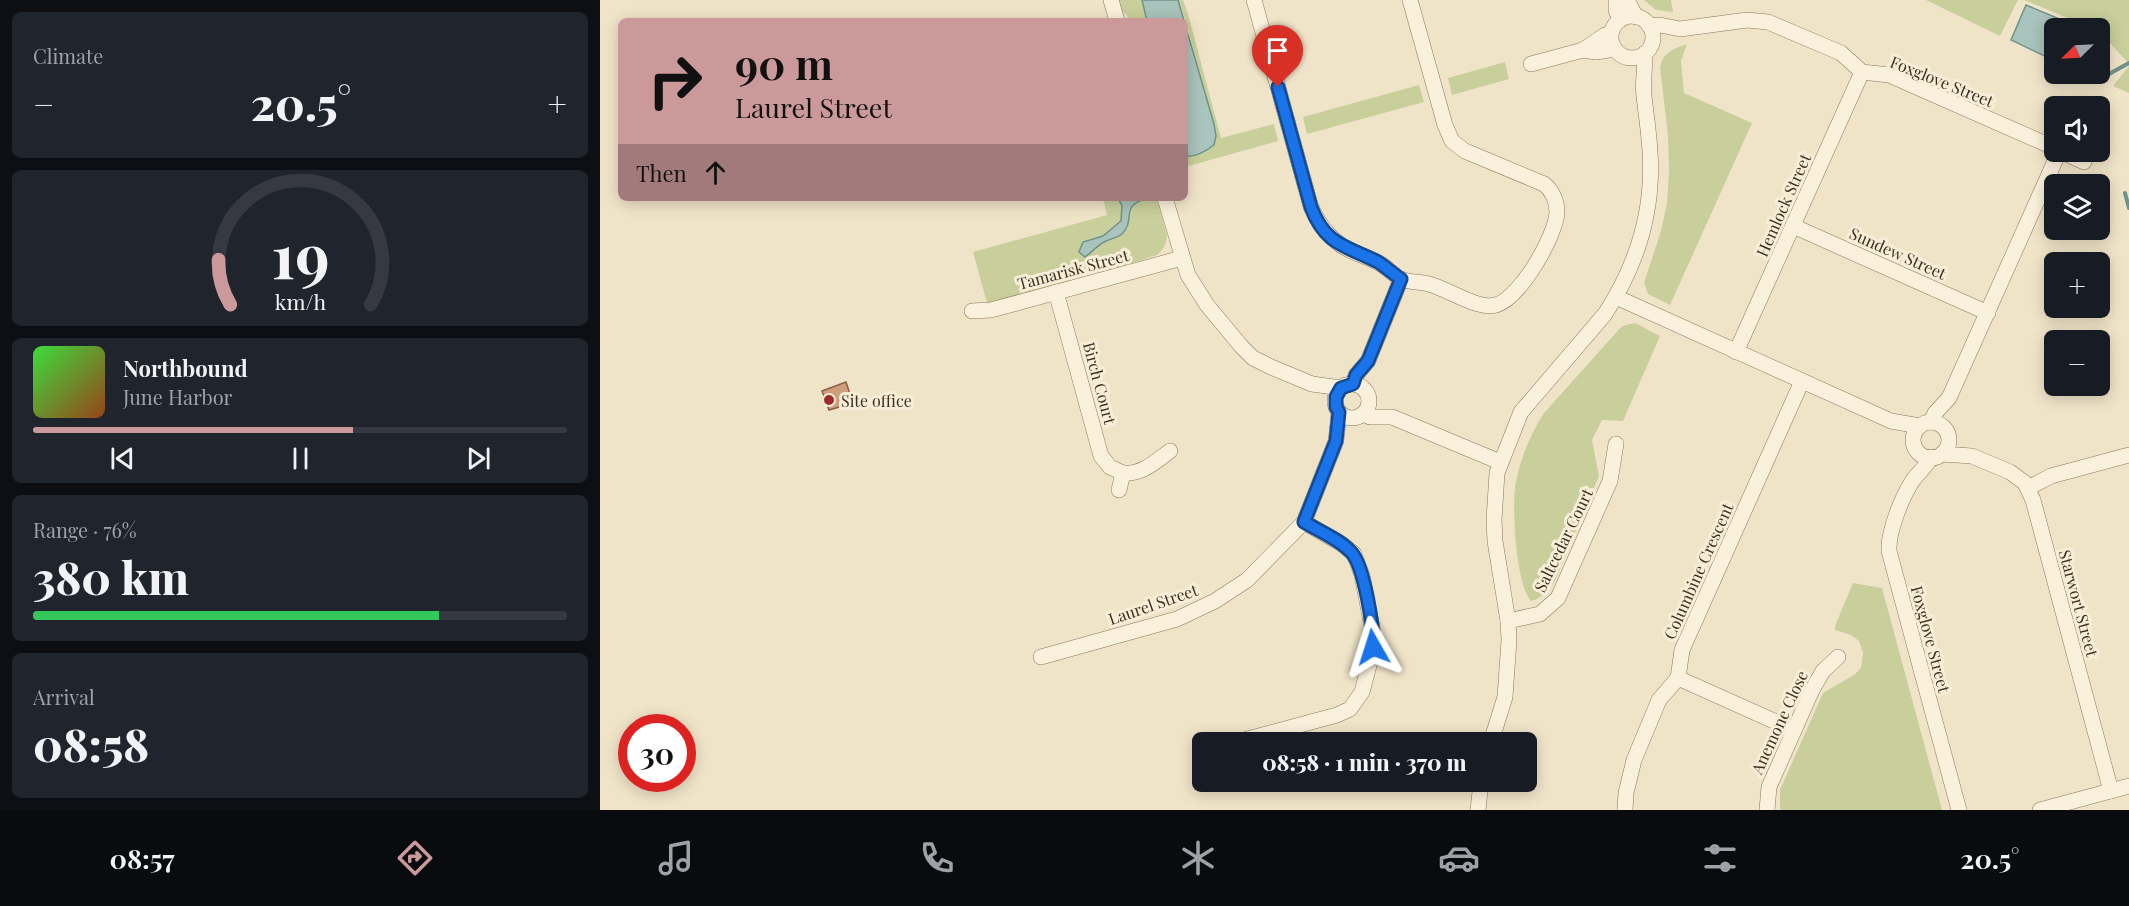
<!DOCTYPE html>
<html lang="en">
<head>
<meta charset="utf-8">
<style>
	:root { --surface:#171b24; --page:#20242c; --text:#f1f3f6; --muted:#9ea1a6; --line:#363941; --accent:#cc999b }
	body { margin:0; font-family:"Playfair Display",serif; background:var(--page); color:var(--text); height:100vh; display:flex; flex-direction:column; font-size:22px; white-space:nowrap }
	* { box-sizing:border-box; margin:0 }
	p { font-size:20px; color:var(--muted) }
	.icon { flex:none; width:33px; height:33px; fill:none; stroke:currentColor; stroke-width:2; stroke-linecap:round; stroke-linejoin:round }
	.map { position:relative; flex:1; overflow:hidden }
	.details { display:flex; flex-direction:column; gap:12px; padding:12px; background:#0d0f14; width:600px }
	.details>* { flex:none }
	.top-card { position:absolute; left:18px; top:18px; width:570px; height:183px; border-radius:9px; box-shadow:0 3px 15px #0003; background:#cc999b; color:#111; overflow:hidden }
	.needle { width:39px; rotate:246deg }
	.fabs { position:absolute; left:1444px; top:18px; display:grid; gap:12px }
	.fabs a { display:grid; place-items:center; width:66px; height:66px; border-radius:9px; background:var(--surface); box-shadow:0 3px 15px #0003; font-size:30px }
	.speed { position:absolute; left:18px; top:714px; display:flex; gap:12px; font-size:30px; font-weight:700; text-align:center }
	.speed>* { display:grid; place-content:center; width:78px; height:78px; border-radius:50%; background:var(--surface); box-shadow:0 3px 15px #0003; line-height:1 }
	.speed .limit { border:9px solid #d22; background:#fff; color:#111 }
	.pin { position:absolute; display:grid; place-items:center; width:51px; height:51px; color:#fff; margin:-62px -26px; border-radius:50% 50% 50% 0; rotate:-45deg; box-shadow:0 0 6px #0007 }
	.pin .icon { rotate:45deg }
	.me { position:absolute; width:66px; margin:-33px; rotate:354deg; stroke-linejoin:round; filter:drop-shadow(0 0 4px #0008) }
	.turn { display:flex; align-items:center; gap:21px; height:126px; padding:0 18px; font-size:27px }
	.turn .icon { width:78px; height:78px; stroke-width:2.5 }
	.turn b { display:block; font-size:42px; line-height:51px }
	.then { display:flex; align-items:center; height:57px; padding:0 18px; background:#0003; gap:12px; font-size:22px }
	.big { font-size:45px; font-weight:800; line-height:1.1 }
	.details .widget { flex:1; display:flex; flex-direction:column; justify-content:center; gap:9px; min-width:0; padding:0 21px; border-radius:9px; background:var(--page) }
	.details .dial { align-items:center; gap:0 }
	.dial svg { height:156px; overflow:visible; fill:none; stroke:var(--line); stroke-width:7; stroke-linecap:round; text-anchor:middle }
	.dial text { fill:var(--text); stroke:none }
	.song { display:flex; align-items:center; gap:18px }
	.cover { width:72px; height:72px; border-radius:9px; background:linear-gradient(135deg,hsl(120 70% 55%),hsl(20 70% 35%)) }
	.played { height:6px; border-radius:3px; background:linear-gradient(90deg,var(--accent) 60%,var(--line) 60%) }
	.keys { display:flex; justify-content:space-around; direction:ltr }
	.heat { display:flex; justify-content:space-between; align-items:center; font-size:33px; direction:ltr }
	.charge { height:9px; border-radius:4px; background:linear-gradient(90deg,#34c759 76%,var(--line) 0) }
	.trip { position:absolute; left:592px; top:732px; width:345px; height:60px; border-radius:9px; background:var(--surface); box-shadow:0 3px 15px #0003; font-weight:800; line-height:60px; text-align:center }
	.dock { display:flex; height:96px; justify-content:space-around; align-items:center; background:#090b0e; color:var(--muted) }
	.dock .icon { width:42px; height:42px }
	.dock .active { color:var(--accent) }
	.dock b { font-size:27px; color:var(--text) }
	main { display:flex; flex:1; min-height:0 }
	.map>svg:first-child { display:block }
</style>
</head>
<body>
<main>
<section class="details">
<div class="widget"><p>Climate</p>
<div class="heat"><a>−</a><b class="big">20.5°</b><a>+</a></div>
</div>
<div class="widget dial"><svg viewBox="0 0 100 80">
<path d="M14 69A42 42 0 1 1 86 69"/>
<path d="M14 69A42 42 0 0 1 8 46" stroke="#cc999b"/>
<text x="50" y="56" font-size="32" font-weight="700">19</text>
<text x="50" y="72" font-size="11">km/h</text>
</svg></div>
<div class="widget">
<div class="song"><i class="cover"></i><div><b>Northbound</b><p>June Harbor</p></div></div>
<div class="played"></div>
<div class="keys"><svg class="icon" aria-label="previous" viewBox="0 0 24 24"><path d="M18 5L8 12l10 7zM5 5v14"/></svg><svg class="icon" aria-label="pause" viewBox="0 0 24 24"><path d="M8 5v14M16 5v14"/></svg><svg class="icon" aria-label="next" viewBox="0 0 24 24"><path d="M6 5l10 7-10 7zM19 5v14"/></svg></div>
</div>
<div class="widget"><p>Range · 76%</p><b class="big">380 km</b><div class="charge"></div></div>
<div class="widget"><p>Arrival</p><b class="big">08:58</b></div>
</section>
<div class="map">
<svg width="1529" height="810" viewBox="0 0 1529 810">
	<rect width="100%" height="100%" fill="#f0e4c8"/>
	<g fill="#c9cf9b">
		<path d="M519,0H542L547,21H529L527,15L522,12Z"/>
		<path d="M578,0H583L588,14L621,138L674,124L678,141L585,167V156L589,157L616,136L586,21Z"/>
		<path d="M1044,0H1071L1073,12L1056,10Z"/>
		<path d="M1326,0H1418L1400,36Z"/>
		<path d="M1424,0H1529V64L1500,32V28H1492Z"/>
		<path d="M1087,44L1081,61L1084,93L1152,123L1070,305L1048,294L1044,283L1061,231L1067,203L1069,171L1068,135L1060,68C1063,52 1073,49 1087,44Z"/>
		<path d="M905,62L909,79L852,95L848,78Z"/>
		<path d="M1529,66V93L1513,86Z"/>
		<path d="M819,85L824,102L707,134L703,117Z"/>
		<path d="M503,198H518L522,206L521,221L503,236L483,242L494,251C505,240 519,231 528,217C530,213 530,208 534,204C540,199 549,198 557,198L567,236C566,245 563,250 557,255L508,271L502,267L471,276L470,281L393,303H387L373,252L507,215Z"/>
		<path d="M1035,323L1060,336L1023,421L1002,420L992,440L999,476L954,583C948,590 941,599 931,601C916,586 911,504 916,482C920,459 931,433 944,413L1022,326Z"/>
		<path d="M1253,583L1282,588L1342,810H1181L1180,807V790L1223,693L1254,675L1261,668L1263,653L1259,641L1251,635L1235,630V626Z"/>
	</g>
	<g fill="#a9c4bc" stroke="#6f938a" stroke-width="1.5">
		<path d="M542,0H578L614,124L616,136L614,145C606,151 595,158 585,156V21H547Z"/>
		<path d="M1426,5L1481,28H1455V61L1411,40Z"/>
		<path d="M518,198H548C518,206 537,219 522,234C517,238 509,239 504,242C497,246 492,252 485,257L479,252L483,242L503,236L521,221L522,206Z"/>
	</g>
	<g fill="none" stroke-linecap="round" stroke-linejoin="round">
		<g stroke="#6f938a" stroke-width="4">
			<path d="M1509,74L1529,63"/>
			<path d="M1525,193L1529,208"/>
		</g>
	</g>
	<path fill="#cf9f7d" stroke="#8d5f41" stroke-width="1.5" d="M246,382L253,403L229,410L222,391Z"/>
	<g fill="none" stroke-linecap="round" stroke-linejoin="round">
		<g stroke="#8d765c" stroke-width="16">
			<g id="minor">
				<path d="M511,0L517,21"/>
				<path d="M654,0L711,207C717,221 726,234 738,243C750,253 765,255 779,263C787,267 793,275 801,279C810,283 822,281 832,285C849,290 879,310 896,305C920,298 956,236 957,212C957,201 952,190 944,184L865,151L852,141L845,125L810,0"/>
				<path d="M1016,0V10L1020,20"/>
				<path d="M1027,0L1036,17"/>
				<circle cx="1032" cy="37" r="21"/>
				<path d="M1049,26L1060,25L1080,29L1147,20L1168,22L1241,53L1262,72L1289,75L1455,148"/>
				<path d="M983,50L996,52L1015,49"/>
				<path d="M931,64L983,50L1005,35L1011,33"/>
				<path d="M1462,152L1484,162"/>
				<path d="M565,198L588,275L607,305L641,346L653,358L671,367L712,384L741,388"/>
				<path d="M1193,226L1388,313"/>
				<path d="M456,292L501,456L510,467L523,473L519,490"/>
				<path d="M1016,297L1291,421L1320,426"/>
				<path d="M372,311L391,310L582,258"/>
				<path d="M1136,352L1262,72"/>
				<circle cx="752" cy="401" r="17"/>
				<path d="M753,384L756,375L768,361L801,279"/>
				<path d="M764,414L770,417H792L900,462"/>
				<path d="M1331,422L1335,413L1349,398L1459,152"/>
				<circle cx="1331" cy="440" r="18"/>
				<path d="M1342,454L1372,456L1410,472L1425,483L1433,500L1511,791"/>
				<path d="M1331,457C1326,467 1319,472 1313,480C1302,497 1288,531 1289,551L1359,810"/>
				<path d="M523,473C542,475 556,461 570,451"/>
				<path d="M1428,488L1451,476L1529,455"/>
				<path d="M908,621L940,614L958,598L1010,481L1016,444"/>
				<path d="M441,657L577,619L615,601L647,580L704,522L736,441L739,412"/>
				<path d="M1078,678L1194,730"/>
				<path d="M644,740L737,715L750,709L762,692L772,654L773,632L762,575L754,554L742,544L704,522"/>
				<path d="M891,742L905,697L909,640L908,621L895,541L894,520L897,473L921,412L1005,314C1037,265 1054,210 1050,151C1049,133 1046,114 1044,96C1042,82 1046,69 1044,54"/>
				<path d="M878,810L881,782"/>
				<path d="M1025,810L1026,793L1034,760L1059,700L1078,678L1082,650L1202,381"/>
				<path d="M1167,810L1169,787L1212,690L1223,671L1238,657"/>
				<path d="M1440,810L1529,786"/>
			</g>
		</g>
		<use href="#minor" stroke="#faf1dc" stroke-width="15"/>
	</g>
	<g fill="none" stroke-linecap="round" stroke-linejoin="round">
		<g stroke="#114b97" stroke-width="15">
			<path id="route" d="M678,87L711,207C725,245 746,246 778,262C786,267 793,274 801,279L768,361L756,375L753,384L741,388L736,397V407L739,412L736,441L704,522C719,531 739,539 751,552C764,565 774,628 773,647"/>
		</g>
		<use href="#route" stroke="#1a73e8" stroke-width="10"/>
	</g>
	<circle fill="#9e2a2b" stroke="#f7eed8" stroke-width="2" cx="229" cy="400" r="6"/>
	<g text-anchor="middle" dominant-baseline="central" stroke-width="6" stroke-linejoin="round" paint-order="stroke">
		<g font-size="16" fill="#3d2e20" stroke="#f7eed8">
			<text transform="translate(1342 81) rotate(22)">Foxglove Street</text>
			<text transform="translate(1183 205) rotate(-66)">Hemlock Street</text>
			<text transform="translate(1298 253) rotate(24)">Sundew Street</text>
			<text transform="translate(473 269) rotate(-15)">Tamarisk Street</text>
			<text transform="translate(500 383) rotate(75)">Birch Court</text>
			<text transform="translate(963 540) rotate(-64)">Saltcedar Court</text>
			<text transform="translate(1098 571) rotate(-66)">Columbine Crescent</text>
			<text transform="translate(1479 603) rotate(75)">Starwort Street</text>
			<text transform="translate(553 604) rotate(-19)">Laurel Street</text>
			<text transform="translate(1331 639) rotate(75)">Foxglove Street</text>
			<text transform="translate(1179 722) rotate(-65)">Anemone Close</text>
		</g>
		<g font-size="16" fill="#3d2e20" stroke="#f7eed8" text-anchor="start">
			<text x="241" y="400">Site office</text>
		</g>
	</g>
</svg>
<div class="fabs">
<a><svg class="needle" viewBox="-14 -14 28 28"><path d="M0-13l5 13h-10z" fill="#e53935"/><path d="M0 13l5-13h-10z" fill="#9ea1a6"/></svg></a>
<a><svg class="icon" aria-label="sound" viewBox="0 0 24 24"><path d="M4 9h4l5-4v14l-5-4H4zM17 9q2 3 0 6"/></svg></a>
<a><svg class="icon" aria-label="layers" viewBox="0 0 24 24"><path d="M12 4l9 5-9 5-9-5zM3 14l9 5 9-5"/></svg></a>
<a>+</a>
<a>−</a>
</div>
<div class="speed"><div class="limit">30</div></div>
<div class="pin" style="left:678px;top:87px;background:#d93025"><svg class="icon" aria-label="arrive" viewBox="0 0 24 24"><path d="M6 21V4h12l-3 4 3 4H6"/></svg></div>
<svg class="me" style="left:773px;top:647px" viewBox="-20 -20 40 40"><path d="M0-17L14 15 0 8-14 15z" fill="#1a73e8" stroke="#fff" stroke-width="4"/></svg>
<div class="trip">08:58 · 1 min · 370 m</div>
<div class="top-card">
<div class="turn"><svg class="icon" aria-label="right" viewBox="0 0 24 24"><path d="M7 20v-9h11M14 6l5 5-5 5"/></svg><div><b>90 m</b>Laurel Street</div></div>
<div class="then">Then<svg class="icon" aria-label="ahead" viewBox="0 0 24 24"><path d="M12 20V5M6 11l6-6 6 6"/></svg></div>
</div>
</div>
</main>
<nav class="dock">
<b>08:57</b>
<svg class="icon active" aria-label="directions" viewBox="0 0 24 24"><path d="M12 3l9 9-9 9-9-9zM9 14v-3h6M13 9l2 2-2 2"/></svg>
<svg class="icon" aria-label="music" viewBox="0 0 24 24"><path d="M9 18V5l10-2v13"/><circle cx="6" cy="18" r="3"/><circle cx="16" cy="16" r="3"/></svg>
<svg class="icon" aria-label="phone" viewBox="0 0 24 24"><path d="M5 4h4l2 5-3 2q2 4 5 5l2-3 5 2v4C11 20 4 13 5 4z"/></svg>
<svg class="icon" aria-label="climate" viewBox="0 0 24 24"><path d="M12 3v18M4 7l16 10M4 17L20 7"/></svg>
<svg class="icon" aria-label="car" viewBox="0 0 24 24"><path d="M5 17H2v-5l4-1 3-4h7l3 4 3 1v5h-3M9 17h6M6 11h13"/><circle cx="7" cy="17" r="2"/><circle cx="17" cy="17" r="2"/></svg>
<svg class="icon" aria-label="filters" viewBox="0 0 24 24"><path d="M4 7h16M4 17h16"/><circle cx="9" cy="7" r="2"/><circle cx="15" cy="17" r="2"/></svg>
<b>20.5°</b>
</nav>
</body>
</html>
